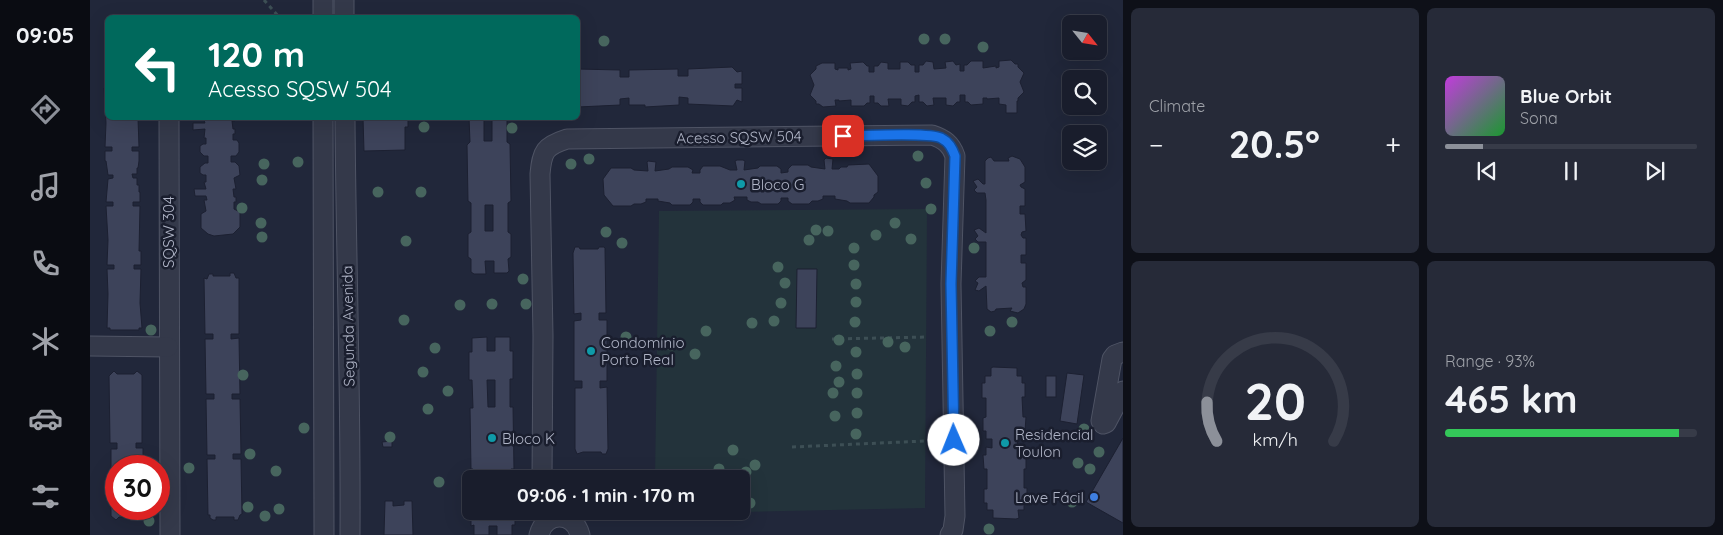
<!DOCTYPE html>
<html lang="en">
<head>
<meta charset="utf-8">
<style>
	:root { --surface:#191d2c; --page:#262a38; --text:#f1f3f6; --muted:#9fa2a9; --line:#373b48; --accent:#8c9099 }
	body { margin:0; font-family:Quicksand,sans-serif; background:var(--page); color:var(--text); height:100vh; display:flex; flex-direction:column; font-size:19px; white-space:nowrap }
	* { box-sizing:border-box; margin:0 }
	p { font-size:16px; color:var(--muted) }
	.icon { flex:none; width:28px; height:28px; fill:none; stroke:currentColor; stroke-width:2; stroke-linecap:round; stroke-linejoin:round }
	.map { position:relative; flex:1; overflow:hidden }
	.details { display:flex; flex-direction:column; gap:8px; padding:8px; background:#0e1018; width:600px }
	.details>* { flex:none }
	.guide { position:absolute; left:15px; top:15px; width:475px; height:105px; border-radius:8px; box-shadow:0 5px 20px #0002,0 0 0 1px var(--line); background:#00695c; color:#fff; overflow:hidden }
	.needle { width:32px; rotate:120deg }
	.buttons { position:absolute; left:972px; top:15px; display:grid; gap:10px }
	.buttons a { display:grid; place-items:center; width:45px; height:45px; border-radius:8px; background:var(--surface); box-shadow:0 5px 20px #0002,0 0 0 1px var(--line); font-size:25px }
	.speed { position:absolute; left:15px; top:455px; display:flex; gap:10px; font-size:25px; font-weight:700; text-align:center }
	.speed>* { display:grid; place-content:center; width:65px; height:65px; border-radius:50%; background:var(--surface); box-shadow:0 5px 20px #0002,0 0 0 1px var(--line); line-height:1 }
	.speed .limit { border:8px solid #d22; background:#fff; color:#111 }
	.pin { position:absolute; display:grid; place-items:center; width:42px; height:42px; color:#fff; margin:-21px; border-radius:10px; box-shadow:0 2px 8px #0006 }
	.me { position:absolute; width:55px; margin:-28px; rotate:359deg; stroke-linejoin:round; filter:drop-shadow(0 0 4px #0008) }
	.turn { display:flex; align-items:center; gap:18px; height:105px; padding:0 20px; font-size:22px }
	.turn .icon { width:65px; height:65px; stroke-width:2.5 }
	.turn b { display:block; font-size:35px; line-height:42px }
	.big { font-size:38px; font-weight:700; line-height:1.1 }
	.details .widget { flex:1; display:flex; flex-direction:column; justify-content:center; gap:8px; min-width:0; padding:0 18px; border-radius:8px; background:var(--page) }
	.details .dial { align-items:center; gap:0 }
	.dial svg { height:130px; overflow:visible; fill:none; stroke:var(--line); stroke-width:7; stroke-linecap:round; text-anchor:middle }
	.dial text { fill:var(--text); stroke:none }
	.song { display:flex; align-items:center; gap:15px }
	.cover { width:60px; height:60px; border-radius:8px; background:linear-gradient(135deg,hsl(290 70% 55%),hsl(130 70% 35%)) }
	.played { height:5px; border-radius:2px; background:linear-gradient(90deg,var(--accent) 15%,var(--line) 15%) }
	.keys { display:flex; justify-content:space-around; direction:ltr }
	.heat { display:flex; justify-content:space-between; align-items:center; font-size:28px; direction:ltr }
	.charge { height:8px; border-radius:4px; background:linear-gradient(90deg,#34c759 93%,var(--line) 0) }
	.details .tiles { flex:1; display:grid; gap:8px; grid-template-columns:repeat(2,1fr) }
	.trip { position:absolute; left:372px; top:470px; width:288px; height:50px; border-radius:8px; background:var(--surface); box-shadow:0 5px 20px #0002,0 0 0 1px var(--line); font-weight:700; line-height:50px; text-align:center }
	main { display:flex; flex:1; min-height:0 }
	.menu { display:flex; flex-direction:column; width:90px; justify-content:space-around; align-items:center; background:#0a0c12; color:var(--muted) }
	.menu .icon { width:35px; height:35px }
	.menu .selected { color:var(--accent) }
	.menu b { font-size:22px; color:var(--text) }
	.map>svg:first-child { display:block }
</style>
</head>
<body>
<main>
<nav class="menu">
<b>09:05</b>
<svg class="icon selected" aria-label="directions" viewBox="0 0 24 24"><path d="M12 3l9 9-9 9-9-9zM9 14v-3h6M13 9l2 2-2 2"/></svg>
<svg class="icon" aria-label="music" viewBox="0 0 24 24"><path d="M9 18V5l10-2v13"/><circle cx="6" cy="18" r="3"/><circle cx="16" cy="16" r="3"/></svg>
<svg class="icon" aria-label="phone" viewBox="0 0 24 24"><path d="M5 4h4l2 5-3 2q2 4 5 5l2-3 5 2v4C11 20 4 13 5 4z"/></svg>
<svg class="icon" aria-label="climate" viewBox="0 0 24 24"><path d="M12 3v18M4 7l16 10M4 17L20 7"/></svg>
<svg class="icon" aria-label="car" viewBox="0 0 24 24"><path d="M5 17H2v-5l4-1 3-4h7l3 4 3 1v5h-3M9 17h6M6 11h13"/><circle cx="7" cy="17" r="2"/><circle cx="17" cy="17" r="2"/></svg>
<svg class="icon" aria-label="filters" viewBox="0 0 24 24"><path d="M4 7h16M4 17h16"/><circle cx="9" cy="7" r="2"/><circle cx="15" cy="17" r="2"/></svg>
</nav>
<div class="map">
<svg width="1033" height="535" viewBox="0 0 1033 535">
	<rect width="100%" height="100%" fill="#21273a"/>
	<path fill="#23333b" d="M837,209L835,508L564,514V511H651V479H565L569,211Z"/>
	<g fill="#3d435a" stroke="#1c2031" fill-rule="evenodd">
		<path d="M921,60L925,64H928V67L934,73L930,82L934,92L928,98V101H927V113H916V105L909,104V98L897,99V98H893V104L881,105L878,102H875V95H870V102H867L863,106L856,105V98H843L844,105L837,106L833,102H829V95L825,96V102H822L818,106L811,105V99H798L799,106H791L788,103H784V96H780V103H777L774,106H761V100L749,101V100H745L746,106L733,107L729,104H726V101L720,95L724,85L720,75L726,69V66L732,63H745V69L748,70V68H758V70L761,69L760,63L773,62L777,66H779V72H784V66H788L791,62L798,63V69H810V62H818L821,65H825V72H829V65H833L836,61L843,62L844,69L856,68L855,62L863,61L866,65L870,64V71H874V65H877L881,61H893V68L906,66V68L909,67V61Z"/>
		<path d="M642,67L647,72L652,71V84H645V88H652V102L647,100L643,106L598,104V98L589,97V105L555,107V105H539V98L530,99V105L488,107V69L530,70V77H539V70L588,69V76H598V69Z"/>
		<path d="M17,86H18V118H48L49,147H42V151H49V161L48,168H47V174H42L43,178H47V185H49V192H50V202H43V206H50L49,251H51V265H44V269H51L50,303L52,328H49V330H20V328H17L18,294L17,269H24V265H17L18,240L16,206H23V202H16L18,179L23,178V175H18L16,161H15V151H22V147H15L16,123L14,88H17Z"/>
		<path d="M113,118H145V121H142L143,129H145V134H143V140H147L149,143V152L146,156H141V162H145L149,166L150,175L144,178L146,189H143L144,197H146V202H144V209L150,212V227L143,234L124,236L118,234L111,228V214L116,211L114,200H117L116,196H105L104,189H116L114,182H116V175H113L110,173V167L115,163H118V156H114L110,152V146L113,144H116V138H114L115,129L103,130V123H115Z"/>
		<path d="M266,118H318V127H315V150L274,151L273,118Z"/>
		<path d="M379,118H394V141H402V118H417V142L420,144L421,201L418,203V232L421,234V257L418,259L419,271L417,273H404V261H395L396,274H384L381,272V259L378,257V234L381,232V203L378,201L377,145L380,142ZM395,205H403V231H395Z"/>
		<path d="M922,156L930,159L935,167V182L930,185L931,187L935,189V206H930V214H935L936,231L932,232L931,235L933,238H936V255H931V263H936V280L932,283L933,287H936V304L934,309L928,313L920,311L922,308L906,309L905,311L901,312L897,309L896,286L889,291L885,290L888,283L885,281L889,277H896V242H888L885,239L888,236L884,230L889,228L896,233V200L895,193H887L884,190L887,187L883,181L888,179L893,184H895V161L898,158L901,157L904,161H919L918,158Z"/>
		<path d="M736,158L743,159L742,169H749L751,167H757L758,165L779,164L788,176V192L784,195V197L779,203H760L757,201L745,199V196H733V199L728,201H722L719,204H702L698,201V198H691V201L688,204H671L668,202H661L657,200V197H644L645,200L640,203H633L631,205H613L610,202V199H603V202L600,205H582L580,203L568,201V199H556V202L551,204H544L541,206H523L514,195L513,179L521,168H541L544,170L558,171L557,162L558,161L566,162L565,171L579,169L582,167H598L603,170L602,173H610V170L613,166H630L640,170H647L645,161L647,160H653L655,161L654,170L668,168L670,166H687L691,169V173L698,172V169L702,165H718L721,167L735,169L734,160Z"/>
		<path d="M485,247H489L490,249H508L509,247H514L515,248L516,313H509V320H517V381H510V388L517,387L518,449L516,454H512L511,452H493L487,454L485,449V388H492V381H484V321L491,320V313L484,314L483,253Z"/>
		<path d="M707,269H727L726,328H706Z"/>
		<path d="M140,273H144L146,278H149V334H141V339L149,338L150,394H142V399H150L151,454H143V459H151L152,514L150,515L148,520H144V517H126V520H123L120,518V515H118L117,459H125V455H117L116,399H124V394H116L115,339H123V334H115L114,278L117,279L119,274H123V276H140Z"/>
		<path d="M397,337V351H405V337H420V351H423V379H420V407H423L424,469H421V479H406V471H399V479H384L383,469H381L380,408H383L382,380H379V352H382V338ZM397,380H405V407H398Z"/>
		<path d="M903,367L927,368V376H932V383H935V397H932L933,417H936L935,431H933V438H928L927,447H934V454H936V469H934V488H937V502H934V510H928L929,518L926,519L903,518V510H897V503H894V489H897V469H894L893,455H896V447L902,448V439H896V431H893V418L896,417V398H892V383H895V376H901V368Z"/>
		<path d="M24,371L27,374H44L47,371L52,375V443H46V448H53V466H26V509H53V515L49,521L46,517H29L26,520L21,516V449H27V443H20L19,376Z"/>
		<path d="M977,373L994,375L987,424L970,421Z"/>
		<rect x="956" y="376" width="10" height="21"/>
		<path d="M1033,438V523L996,502Z"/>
		<path d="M302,441V447H293L292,442Z"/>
		<path d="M381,498V511H425V525H422V535H407V526H399V535H384V525L381,526Z"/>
		<path d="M295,501H303V506L314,505V501H322L323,535H294Z"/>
		<rect x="536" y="511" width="18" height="4"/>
	</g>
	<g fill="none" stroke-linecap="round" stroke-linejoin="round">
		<g stroke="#4f5465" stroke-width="21">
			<g id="minor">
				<path d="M233,0V18"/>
				<path d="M254,0V18"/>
				<path d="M79,118L80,535"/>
				<path d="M233,118L234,535"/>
				<path d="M255,118C256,257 261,396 260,535"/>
				<path d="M0,346L78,347"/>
				<path d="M1033,352L1025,355L1022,359L1011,421L1013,424L1016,423L1033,391"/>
				<path d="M452,479L453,336L450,174C452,151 455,146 477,139L842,135C854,139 861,144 865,156L861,284L865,516L863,530L860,535"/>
				<path d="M449,535C455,511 484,511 490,535"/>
			</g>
		</g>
		<g stroke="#3d4f55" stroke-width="3" stroke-dasharray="4 4" stroke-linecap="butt">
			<path d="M174,0L190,18"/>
			<path d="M742,339L836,337"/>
			<path d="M702,447L835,441"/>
		</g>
		<use href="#minor" stroke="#34394a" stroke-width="19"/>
	</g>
	<g fill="#47655e">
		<circle cx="834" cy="39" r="5.5"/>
		<circle cx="855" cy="39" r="5.5"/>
		<circle cx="514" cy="41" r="5.5"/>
		<circle cx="893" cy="47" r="5.5"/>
		<circle cx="334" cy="127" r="5.5"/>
		<circle cx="422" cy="128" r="5.5"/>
		<circle cx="828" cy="156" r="5.5"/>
		<circle cx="499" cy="159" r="5.5"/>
		<circle cx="208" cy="162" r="5.5"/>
		<circle cx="174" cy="164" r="5.5"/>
		<circle cx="481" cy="164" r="5.5"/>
		<circle cx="172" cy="180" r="5.5"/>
		<circle cx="836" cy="183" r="5.5"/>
		<circle cx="288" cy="192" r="5.5"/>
		<circle cx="331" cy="192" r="5.5"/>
		<circle cx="152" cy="208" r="5.5"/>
		<circle cx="841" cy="209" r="5.5"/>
		<circle cx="171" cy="223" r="5.5"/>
		<circle cx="805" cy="223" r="5.5"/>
		<circle cx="726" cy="230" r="5.5"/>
		<circle cx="738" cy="231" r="5.5"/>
		<circle cx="516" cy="232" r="5.5"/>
		<circle cx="786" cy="235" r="5.5"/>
		<circle cx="172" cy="237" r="5.5"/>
		<circle cx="821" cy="239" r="5.5"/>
		<circle cx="719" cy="240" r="5.5"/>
		<circle cx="316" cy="241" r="5.5"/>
		<circle cx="532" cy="243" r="5.5"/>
		<circle cx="764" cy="248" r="5.5"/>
		<circle cx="884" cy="248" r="5.5"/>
		<circle cx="764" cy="265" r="5.5"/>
		<circle cx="688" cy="267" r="5.5"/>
		<circle cx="433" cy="279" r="5.5"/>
		<circle cx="695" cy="283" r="5.5"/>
		<circle cx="766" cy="284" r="5.5"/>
		<circle cx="766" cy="302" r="5.5"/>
		<circle cx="691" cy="303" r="5.5"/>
		<circle cx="402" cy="304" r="5.5"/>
		<circle cx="436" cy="304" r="5.5"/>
		<circle cx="370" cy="305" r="5.5"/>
		<circle cx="314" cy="320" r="5.5"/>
		<circle cx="684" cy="321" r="5.5"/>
		<circle cx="765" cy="322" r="5.5"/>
		<circle cx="922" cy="322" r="5.5"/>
		<circle cx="662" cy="323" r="5.5"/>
		<circle cx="61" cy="330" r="5.5"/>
		<circle cx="616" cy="331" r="5.5"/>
		<circle cx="900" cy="331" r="5.5"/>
		<circle cx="536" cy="337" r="5.5"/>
		<circle cx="749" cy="340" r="5.5"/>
		<circle cx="798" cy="342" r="5.5"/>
		<circle cx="581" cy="345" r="5.5"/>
		<circle cx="815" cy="347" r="5.5"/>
		<circle cx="345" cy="348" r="5.5"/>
		<circle cx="766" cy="352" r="5.5"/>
		<circle cx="605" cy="354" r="5.5"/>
		<circle cx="746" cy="366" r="5.5"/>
		<circle cx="333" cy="372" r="5.5"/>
		<circle cx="767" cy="374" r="5.5"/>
		<circle cx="153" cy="375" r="5.5"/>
		<circle cx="749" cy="382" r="5.5"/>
		<circle cx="358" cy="391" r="5.5"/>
		<circle cx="743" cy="393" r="5.5"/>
		<circle cx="767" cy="393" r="5.5"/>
		<circle cx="338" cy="409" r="5.5"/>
		<circle cx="767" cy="413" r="5.5"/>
		<circle cx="745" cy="416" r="5.5"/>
		<circle cx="214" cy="428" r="5.5"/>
		<circle cx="994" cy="429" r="5.5"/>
		<circle cx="766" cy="434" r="5.5"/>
		<circle cx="300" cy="437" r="5.5"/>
		<circle cx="643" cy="450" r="5.5"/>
		<circle cx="1009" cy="452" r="5.5"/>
		<circle cx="160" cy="454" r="5.5"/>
		<circle cx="988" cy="463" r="5.5"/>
		<circle cx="665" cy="465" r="5.5"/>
		<circle cx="99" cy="468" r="5.5"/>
		<circle cx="629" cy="469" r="5.5"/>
		<circle cx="1000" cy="469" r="5.5"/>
		<circle cx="186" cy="471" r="5.5"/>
		<circle cx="656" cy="472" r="5.5"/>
		<circle cx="349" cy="482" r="5.5"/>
		<circle cx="982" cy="502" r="5.5"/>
		<circle cx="660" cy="503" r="5.5"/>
		<circle cx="158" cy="507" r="5.5"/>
		<circle cx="189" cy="509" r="5.5"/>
		<circle cx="175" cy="516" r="5.5"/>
		<circle cx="59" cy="521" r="5.5"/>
		<circle cx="899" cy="529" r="5.5"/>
	</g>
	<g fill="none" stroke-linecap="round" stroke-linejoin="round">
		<g stroke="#114b97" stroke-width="12">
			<path id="route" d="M753,136C772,136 838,132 851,138C859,142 862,148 865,156L861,284L864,440"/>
		</g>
		<use href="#route" stroke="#1a73e8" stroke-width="9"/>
	</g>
	<g fill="#0f9aa8" stroke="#1a1e2e" stroke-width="2">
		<circle cx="651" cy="184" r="5"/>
		<circle cx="501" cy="351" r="5"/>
		<circle cx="402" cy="438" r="5"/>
		<circle cx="915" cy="443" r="5"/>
	</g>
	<circle fill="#3f7fe0" stroke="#1a1e2e" stroke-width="2" cx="1004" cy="497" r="5"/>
	<g text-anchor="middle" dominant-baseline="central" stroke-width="5" stroke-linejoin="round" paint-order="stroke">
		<g font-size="15" fill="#afb4c6" stroke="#1a1e2e">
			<text transform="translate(649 137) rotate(-1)">Acesso SQSW 504</text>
			<text transform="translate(78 232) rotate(-90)">SQSW 304</text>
			<text transform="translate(258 326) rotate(-91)">Segunda Avenida</text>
		</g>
		<g font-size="15" fill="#afb4c6" stroke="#1a1e2e" text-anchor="start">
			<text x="661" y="184">Bloco G</text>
			<text x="511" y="342">Condomínio<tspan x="511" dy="17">Porto Real</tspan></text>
			<text x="925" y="434">Residencial<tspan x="925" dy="17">Toulon</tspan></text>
			<text x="412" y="438">Bloco K</text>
			<text x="994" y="497" text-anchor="end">Lave Fácil</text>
		</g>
	</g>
</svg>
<div class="buttons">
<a><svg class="needle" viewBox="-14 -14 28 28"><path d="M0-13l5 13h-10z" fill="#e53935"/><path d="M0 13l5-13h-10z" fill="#9fa2a9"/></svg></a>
<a><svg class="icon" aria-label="search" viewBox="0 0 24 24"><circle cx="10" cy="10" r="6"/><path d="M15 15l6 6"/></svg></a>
<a><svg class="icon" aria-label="layers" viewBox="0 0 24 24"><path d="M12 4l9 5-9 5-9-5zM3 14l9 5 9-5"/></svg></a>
</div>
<div class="speed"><div class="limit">30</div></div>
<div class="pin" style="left:753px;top:136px;background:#d93025"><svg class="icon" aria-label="arrive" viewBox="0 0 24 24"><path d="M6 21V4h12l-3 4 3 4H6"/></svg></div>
<svg class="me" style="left:864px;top:440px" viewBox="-20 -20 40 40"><circle r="19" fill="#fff"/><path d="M0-13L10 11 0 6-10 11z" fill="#1a73e8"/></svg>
<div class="trip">09:06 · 1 min · 170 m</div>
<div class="guide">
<div class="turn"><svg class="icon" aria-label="left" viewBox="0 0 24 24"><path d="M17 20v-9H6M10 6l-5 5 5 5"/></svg><div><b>120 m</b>Acesso SQSW 504</div></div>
</div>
</div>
<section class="details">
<div class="tiles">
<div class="widget"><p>Climate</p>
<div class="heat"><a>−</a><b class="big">20.5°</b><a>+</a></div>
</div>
<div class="widget">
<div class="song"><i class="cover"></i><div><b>Blue Orbit</b><p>Sona</p></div></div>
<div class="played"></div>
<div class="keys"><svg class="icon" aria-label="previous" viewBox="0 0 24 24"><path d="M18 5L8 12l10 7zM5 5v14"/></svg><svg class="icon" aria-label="pause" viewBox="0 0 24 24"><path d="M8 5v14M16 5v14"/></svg><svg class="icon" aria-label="next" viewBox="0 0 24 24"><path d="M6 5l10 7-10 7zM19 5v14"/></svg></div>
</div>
<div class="widget dial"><svg viewBox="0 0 100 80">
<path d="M14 69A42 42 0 1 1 86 69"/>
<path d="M14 69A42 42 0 0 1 8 45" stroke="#8c9099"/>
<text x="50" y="56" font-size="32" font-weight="700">20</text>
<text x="50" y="72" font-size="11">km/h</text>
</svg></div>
<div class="widget"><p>Range · 93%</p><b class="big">465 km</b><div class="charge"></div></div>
</div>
</section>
</main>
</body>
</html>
